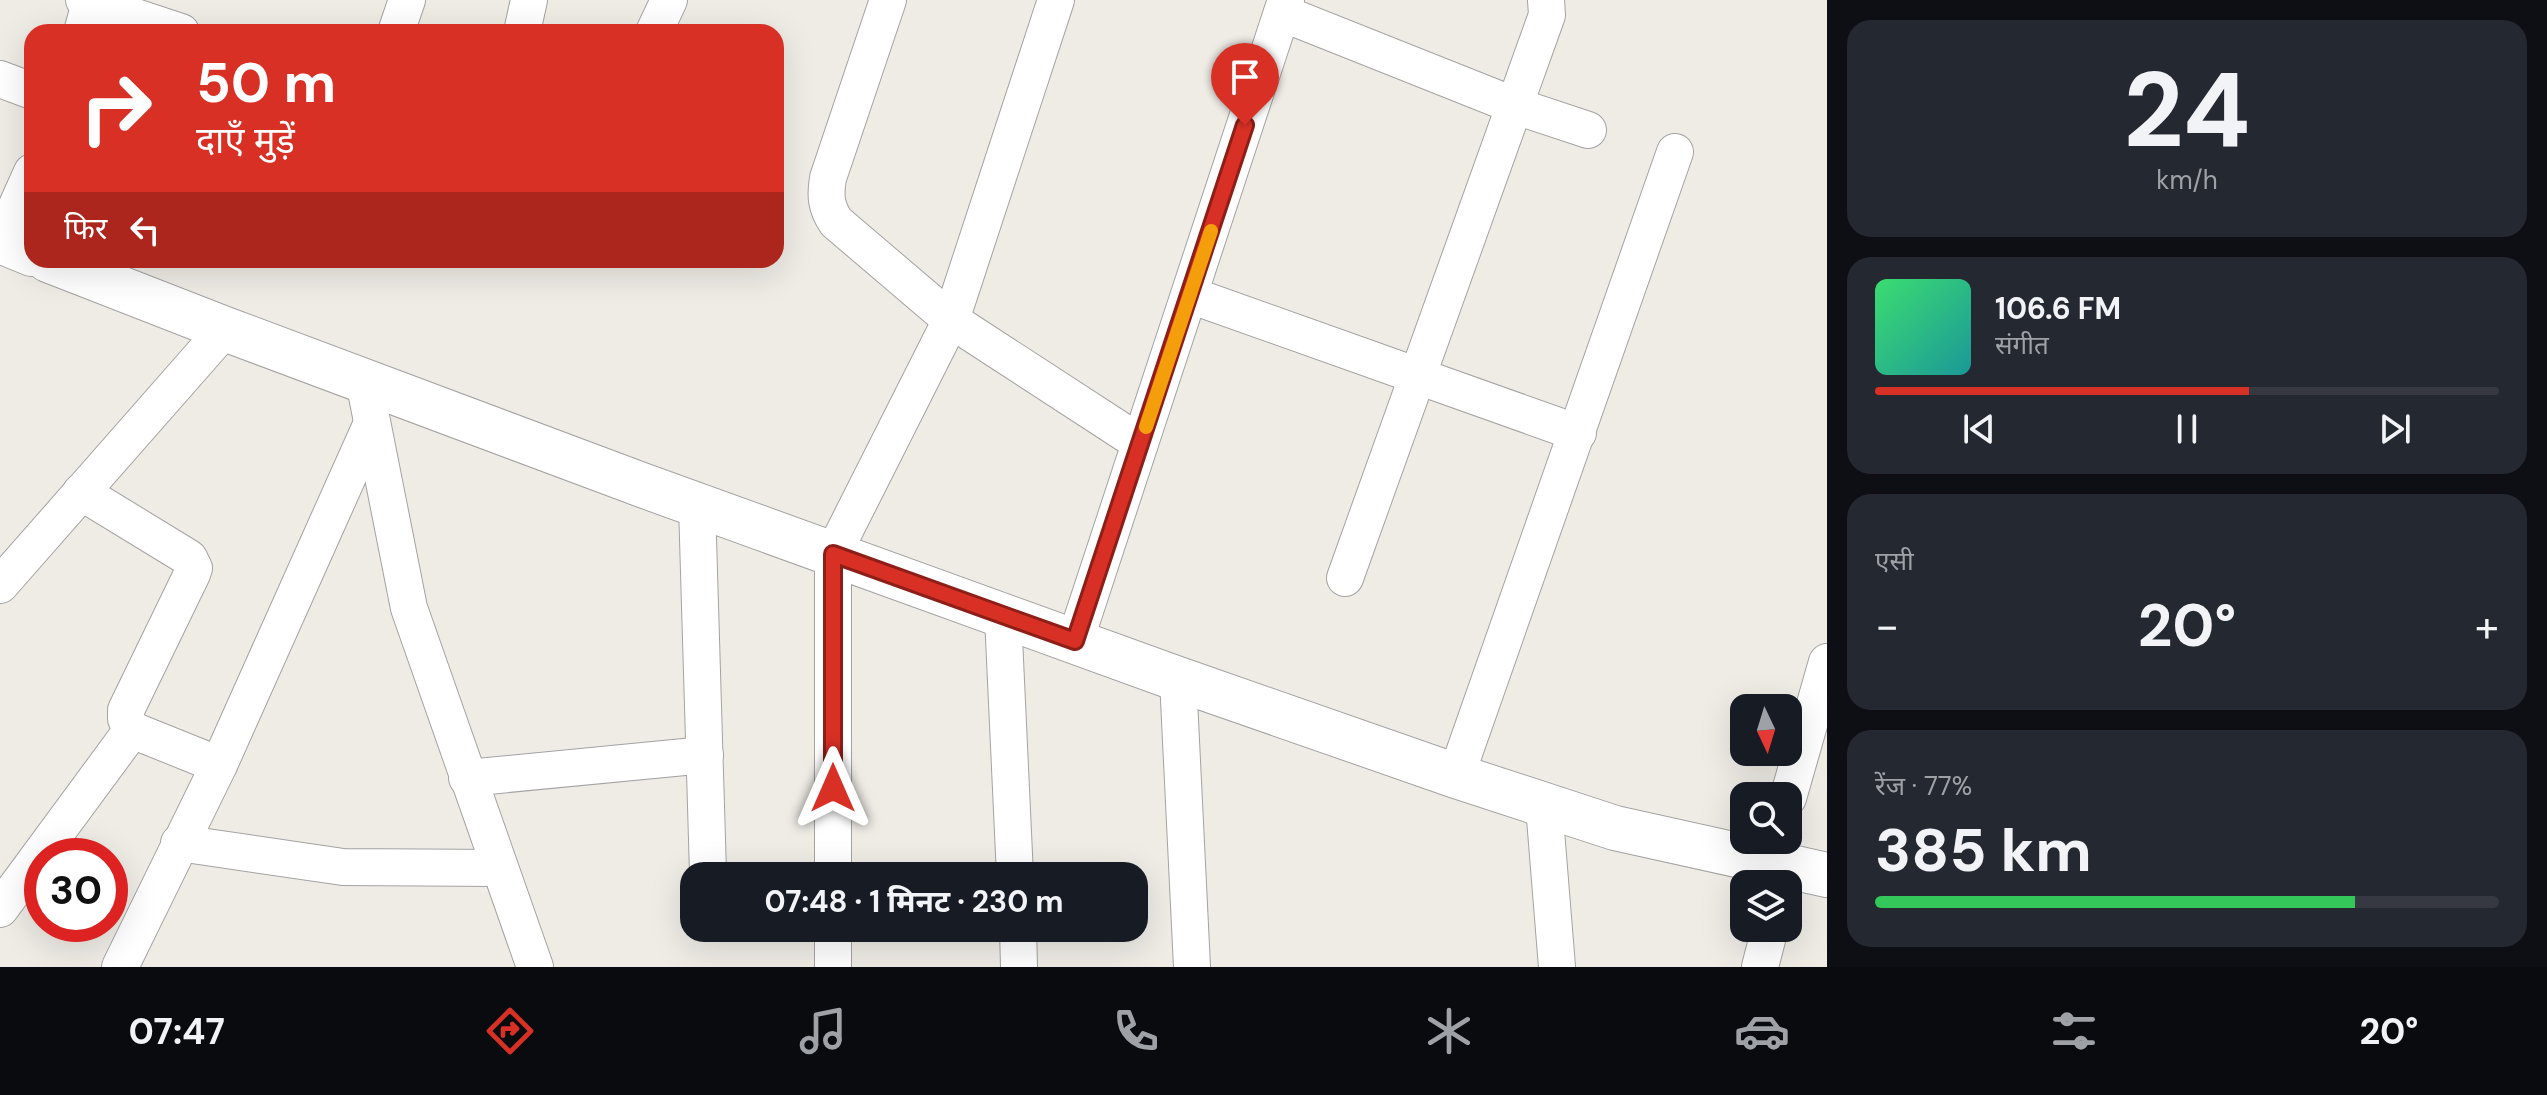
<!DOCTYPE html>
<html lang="hi">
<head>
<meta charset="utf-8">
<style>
	:root { --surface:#171b24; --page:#242831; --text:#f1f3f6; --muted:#9ea1a6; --line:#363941; --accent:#d93025 }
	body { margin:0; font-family:"DM Sans","Noto Sans Devanagari",sans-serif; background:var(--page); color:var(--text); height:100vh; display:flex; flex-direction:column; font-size:30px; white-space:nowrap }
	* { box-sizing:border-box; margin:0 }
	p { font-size:26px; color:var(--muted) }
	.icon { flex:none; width:44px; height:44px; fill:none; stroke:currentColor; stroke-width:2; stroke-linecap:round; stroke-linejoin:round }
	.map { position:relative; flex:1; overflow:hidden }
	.side { display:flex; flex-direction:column; gap:20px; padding:20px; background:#0d0f14; width:720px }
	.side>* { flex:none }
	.banner { position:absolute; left:24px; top:24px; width:760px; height:244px; border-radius:24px; box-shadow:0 8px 32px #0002; background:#d93025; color:#fff; overflow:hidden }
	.needle { width:52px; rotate:176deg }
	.buttons { position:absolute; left:1730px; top:694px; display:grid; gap:16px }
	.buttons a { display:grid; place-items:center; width:72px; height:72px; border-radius:16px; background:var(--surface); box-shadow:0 8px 32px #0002; font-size:40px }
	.speed { position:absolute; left:24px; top:838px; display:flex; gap:16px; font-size:40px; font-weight:700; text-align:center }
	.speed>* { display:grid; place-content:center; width:104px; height:104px; border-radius:50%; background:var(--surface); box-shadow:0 8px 32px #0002; line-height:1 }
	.speed .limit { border:12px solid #d22; background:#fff; color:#111 }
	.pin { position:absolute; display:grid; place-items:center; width:68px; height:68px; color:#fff; margin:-82px -34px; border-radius:50% 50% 50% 0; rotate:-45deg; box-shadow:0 0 8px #0007 }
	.pin .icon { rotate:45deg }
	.me { position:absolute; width:88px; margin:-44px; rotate:0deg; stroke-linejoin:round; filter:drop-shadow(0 0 6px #0008) }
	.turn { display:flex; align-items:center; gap:28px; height:168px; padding:0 40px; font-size:36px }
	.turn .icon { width:104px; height:104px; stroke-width:2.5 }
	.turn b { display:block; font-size:56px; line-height:68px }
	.then { display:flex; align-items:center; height:76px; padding:0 40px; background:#0003; gap:16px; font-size:30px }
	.big { font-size:60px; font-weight:700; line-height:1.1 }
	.side .card { flex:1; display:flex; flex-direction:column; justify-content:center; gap:12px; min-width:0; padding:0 28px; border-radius:24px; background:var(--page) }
	.side .dial { align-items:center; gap:0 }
	.dial b { font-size:104px; line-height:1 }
	.song { display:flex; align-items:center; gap:24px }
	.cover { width:96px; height:96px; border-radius:12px; background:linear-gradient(135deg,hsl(140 70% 55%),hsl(180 70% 35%)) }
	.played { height:8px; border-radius:4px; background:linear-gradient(90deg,var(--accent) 60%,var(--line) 60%) }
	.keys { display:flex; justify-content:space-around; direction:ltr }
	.heat { display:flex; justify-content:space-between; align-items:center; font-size:44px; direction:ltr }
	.charge { height:12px; border-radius:6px; background:linear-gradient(90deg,#34c759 77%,var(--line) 0) }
	.trip { position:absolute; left:680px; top:862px; width:468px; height:80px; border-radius:24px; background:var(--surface); box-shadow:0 8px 32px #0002; font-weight:700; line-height:80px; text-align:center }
	.menu { display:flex; height:128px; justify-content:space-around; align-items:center; background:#090b0e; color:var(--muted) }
	.menu .icon { width:56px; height:56px }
	.menu .on { color:var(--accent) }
	.menu b { font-size:36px; color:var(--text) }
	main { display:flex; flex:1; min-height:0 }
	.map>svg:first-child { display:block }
</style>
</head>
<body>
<main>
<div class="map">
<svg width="1827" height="967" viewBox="0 0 1827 967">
	<rect width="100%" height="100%" fill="#efece6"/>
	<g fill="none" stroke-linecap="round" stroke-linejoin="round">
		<g stroke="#a3a3a3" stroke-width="38">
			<g id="minor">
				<path d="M84,0L181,32"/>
				<path d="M888,0L828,178C825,196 826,207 836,222L951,320L1140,443"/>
				<path d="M1282,13L1513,105L1588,130"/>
				<path d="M82,32L91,0"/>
				<path d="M396,32L407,0"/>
				<path d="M522,32L529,0"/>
				<path d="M654,32L669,0"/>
				<path d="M0,79L32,91"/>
				<path d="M0,243L32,172"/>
				<path d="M1190,295L1578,433"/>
				<path d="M364,381L409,608L535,967"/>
				<path d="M81,492L189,558L194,568L192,574L126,710V719L132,730L219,765"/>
				<path d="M697,505L708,873"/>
				<path d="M1345,578L1547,15L1546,0"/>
				<path d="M0,585L225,329"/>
				<path d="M1003,616L1015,876"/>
				<path d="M1075,641L1286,0"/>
				<path d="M1178,679L1192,967"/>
				<path d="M1456,776L1675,152"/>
				<path d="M467,778L705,755"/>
				<path d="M1788,798L1827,662"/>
				<path d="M1544,806L1557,967"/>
				<path d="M179,843L343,867L499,868"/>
				<path d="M833,876V554L951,320L1056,0"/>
				<path d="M0,909L132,730"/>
				<path d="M1018,928L1019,967"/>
				<path d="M120,967L219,765L372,423"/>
				<path d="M833,967V928"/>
				<path d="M1760,967L1770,928"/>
			</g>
		</g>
		<g stroke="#a3a3a3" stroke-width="46">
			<g id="tertiary">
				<path d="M0,241L32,254"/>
				<path d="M48,260L225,329L642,485L1178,679L1456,776L1615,828L1827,875"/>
			</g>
		</g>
		<use href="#minor" stroke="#fff" stroke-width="36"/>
		<use href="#tertiary" stroke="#fff" stroke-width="44"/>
	</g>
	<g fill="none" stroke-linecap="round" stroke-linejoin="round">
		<g stroke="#8d1f18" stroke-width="20">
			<path id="route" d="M833,788V554L1075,641L1245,125"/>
		</g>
		<use href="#route" stroke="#d93025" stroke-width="14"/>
		<path stroke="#f59e0b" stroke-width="14" d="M1146,427L1211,231"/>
	</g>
</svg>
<div class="buttons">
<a><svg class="needle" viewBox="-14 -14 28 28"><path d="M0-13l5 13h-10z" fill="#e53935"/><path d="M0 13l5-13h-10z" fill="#9ea1a6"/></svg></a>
<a><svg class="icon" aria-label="search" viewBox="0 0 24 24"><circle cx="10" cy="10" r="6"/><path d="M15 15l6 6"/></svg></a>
<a><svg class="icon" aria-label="layers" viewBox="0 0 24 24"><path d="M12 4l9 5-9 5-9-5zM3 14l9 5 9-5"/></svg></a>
</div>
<div class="speed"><div class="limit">30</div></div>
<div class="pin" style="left:1245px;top:125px;background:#d93025"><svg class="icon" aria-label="arrive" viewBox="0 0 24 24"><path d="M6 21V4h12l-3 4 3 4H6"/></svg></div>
<svg class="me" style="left:833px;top:788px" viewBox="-20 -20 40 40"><path d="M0-17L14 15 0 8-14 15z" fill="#d93025" stroke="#fff" stroke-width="4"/></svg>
<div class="trip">07:48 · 1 मिनट · 230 m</div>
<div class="banner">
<div class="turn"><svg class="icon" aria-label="right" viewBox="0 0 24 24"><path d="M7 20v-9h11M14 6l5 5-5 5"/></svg><div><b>50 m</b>दाएँ मुड़ें</div></div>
<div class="then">फिर<svg class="icon" aria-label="left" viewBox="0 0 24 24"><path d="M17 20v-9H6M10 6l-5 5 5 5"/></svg></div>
</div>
</div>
<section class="side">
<div class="card dial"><b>24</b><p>km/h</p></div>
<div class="card">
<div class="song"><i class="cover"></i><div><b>106.6 FM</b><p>संगीत</p></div></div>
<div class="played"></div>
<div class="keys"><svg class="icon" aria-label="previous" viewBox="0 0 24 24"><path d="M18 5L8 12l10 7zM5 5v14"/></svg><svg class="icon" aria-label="pause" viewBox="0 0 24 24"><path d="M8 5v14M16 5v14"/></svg><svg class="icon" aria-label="next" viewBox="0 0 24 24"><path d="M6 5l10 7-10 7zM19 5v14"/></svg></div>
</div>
<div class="card"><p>एसी</p>
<div class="heat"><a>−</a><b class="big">20°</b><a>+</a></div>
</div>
<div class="card"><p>रेंज · 77%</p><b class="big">385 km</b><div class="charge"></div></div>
</section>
</main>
<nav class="menu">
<b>07:47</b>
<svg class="icon on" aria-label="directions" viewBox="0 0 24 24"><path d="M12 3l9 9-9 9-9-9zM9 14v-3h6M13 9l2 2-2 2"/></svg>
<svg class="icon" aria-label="music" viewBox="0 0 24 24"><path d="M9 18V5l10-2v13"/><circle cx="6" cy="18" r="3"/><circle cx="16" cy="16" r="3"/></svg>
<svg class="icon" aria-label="phone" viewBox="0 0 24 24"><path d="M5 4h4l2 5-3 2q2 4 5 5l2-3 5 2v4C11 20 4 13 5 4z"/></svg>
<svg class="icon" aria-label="climate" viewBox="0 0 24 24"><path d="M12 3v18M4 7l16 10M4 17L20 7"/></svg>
<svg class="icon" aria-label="car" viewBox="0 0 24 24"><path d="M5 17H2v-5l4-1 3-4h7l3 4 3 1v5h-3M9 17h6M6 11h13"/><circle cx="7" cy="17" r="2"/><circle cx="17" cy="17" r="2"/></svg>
<svg class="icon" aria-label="filters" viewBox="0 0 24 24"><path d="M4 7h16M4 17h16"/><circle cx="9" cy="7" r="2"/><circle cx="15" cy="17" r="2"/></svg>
<b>20°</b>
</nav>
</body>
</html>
